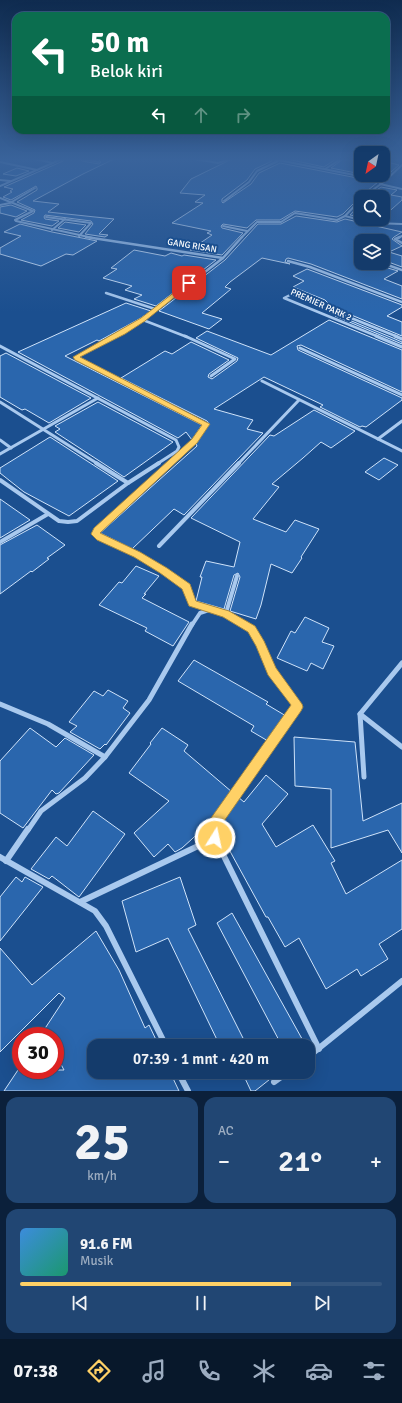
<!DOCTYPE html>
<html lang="id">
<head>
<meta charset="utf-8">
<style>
	:root { --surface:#143b6b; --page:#214673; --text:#f1f3f6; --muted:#9dadc1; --line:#33557e; --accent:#ffd166 }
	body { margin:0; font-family:Signika,sans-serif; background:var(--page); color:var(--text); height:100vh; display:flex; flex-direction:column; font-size:15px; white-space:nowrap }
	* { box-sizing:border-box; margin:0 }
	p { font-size:13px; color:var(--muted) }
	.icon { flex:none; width:22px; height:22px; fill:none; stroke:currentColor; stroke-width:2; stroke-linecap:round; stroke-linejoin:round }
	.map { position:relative; height:1091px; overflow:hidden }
	.panel { display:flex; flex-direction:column; gap:6px; padding:6px; background:#0b203b; flex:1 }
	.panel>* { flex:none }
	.hud { position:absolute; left:12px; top:12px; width:378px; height:122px; border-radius:12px; box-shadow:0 4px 16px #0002,0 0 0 1px var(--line); background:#0b6e4f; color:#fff; overflow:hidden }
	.needle { width:26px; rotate:213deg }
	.fabs { position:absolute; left:354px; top:146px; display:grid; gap:8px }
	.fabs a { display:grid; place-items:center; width:36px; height:36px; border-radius:8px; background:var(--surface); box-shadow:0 4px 16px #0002,0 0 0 1px var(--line); font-size:20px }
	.speed { position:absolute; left:12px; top:1027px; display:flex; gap:8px; font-size:20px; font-weight:700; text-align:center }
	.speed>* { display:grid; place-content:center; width:52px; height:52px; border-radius:50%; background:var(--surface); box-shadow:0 4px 16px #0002,0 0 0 1px var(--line); line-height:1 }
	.speed .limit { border:6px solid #d22; background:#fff; color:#111 }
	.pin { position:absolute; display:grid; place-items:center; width:34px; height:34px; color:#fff; margin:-17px; border-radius:8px; box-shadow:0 2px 6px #0006 }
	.me { position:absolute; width:44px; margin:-22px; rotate:10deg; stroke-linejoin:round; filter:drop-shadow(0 0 3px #0008) }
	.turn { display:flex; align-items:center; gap:14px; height:84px; padding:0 12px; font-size:18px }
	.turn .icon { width:52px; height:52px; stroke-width:2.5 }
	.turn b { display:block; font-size:28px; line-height:34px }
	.lanes { display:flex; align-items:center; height:38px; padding:0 12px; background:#0003; justify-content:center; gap:20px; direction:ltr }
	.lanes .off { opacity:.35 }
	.big { font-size:30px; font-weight:600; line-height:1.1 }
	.panel .card { flex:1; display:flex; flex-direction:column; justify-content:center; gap:6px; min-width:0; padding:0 14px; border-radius:12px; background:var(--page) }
	.panel .dial { align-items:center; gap:0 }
	.dial b { font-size:52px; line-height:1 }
	.song { display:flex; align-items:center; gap:12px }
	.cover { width:48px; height:48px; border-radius:6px; background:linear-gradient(135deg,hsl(210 70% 55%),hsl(160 70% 35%)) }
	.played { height:4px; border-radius:2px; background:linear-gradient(90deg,var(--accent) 75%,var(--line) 75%) }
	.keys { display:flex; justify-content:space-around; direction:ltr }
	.heat { display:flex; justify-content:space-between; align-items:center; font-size:22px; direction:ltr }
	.panel .tiles { flex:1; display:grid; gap:6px; grid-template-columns:1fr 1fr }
	.card:last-child { grid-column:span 2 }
	.trip { position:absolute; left:87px; top:1039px; width:228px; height:40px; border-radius:12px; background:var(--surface); box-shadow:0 4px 16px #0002,0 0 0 1px var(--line); font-weight:600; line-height:40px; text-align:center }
	.tabs { display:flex; height:64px; justify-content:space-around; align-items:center; background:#08182b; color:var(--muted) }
	.tabs .icon { width:28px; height:28px }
	.tabs .active { color:var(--accent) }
	.tabs b { font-size:18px; color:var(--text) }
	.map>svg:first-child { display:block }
</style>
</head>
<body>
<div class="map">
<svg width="402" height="1091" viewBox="0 0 402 1091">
	<rect width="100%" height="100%" fill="#1b4f8f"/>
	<g fill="#2a66ad" stroke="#cfe3fa">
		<path d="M64,159H80L82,161L99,164L101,162L98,159H114L83,174L33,201L59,204L48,212L114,219L99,234L108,235L105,237L85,234L93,224L91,221L45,215L44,217L45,219L59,221L52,226L21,220L34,213L35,210L17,202L37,190V188L36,186L11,200L3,197L12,192L10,191L13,189L4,187L63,161Z"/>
		<path d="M232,159H271L272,161L255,169L247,180L222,199V202L223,203L251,184L259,173L280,163L378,182L362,195L343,214L337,217L295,211L280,220H256L247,228L223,224L221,226L222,228L243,233L222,255L190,250L212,235L207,233L211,231L172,223L203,203L195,202L205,195L180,193L191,179Z"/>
		<path d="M287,159H336L324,167Z"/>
		<path d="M343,159H361V174L331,168Z"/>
		<path d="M383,161L399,165L384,178L367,175H383Z"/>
		<path d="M17,168L29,171L16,176L3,174Z"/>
		<path d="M381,187L397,190L391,195L402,197V200L383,217V197H367Z"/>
		<path d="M361,203V217L350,215Z"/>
		<path d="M11,205L27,211L16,217L0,213V207Z"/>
		<path d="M296,216L337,222L345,219L402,232L394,237L392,239L402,246L389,252L402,256V267L383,260V241H361V253L357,252L354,255L355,257L361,259V263H379L381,266L398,271L384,279L402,286V299L311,264L288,258L286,259L285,262L290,264L262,258L230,282L225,287L231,289L202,313L222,319L209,329L159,311L225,260L258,224H281Z"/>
		<path d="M65,222L86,225L79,232L58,228Z"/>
		<path d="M20,224L52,232L97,241L73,255L66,254L41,266L0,254V248L21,236L4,232Z"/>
		<path d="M134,250L165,256L171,253L182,256L184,255L216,260L156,306L134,299L142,295L125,290L132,286L103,278L117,269L111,268Z"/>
		<path d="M307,269L402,305V307L387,316L402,322V336L332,307L325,300L293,287L304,281L293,276Z"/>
		<path d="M126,303L151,311L141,318L99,341L97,340L65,356L202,425L192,440L186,432L178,438L18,352Z"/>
		<path d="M337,315L393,338L402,342V344L335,316Z"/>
		<path d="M329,320L402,350V392L301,345L297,346L298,350L402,398V400L366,427L362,426L360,427L320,407L323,405L264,377L214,409L253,420L247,429L263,433L184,515L174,509L132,549L100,533L197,446L196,444L209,424L207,421L121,378L165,351L172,354L191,342L229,360L209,374L208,377L212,379L237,361L238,358L196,338L207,331L271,355Z"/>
		<path d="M6,353L91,398L49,423L25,409L22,410L0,397V356Z"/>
		<path d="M98,402L173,442L124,477L55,432L60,429L55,426Z"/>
		<path d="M314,410L355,431L331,448L321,442L303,458L272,484L279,487L253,519L286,532L295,520L319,529L301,557L302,558L292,573L271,564L261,605L256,619L230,611L240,577L238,573L234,575L224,609L196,601L202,577H200L206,561L234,567L240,542L191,518L270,435L274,436Z"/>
		<path d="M50,437L118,481L69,516L24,492L0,473V468Z"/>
		<path d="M384,458L398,465L379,480L365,472Z"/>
		<path d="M0,499L30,520L0,538Z"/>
		<path d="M37,525L65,545L47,558L49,559L32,572L31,571L0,594V545Z"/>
		<path d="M136,566L159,576L144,594H146L142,598L189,622L173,646L145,631L147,628L99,605L119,582L122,583Z"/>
		<path d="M305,617L329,628L322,642L334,646L323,669L311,663L307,671L277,658L291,631L295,633Z"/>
		<path d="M194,660L268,702L266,704L286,716L268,741L251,731L254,726L178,681Z"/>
		<path d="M108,690L128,701L123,708L130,713L106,745L105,744L100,749L70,732L77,726L69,722L94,691L103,696Z"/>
		<path d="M30,728L56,747L65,738L94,755L59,793L56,794L52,790L23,828L0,813V761Z"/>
		<path d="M162,728L188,745L184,751L232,792L213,820L182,848L175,852L168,844L154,857L134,833L169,801L129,773L151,744L150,743Z"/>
		<path d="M294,737L355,742L363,821L402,803V853L388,830L331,848V789L295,786Z"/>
		<path d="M266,775L288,794L262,824L276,847L313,825L335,861L331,863L346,894L402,860V929L379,944L388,959L361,976L357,969L326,989L299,938L285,947L268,917H266L220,833V823L238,797L244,802Z"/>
		<path d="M93,811L125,834L79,897L52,876L49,879L31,869L56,837L67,846Z"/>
		<path d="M16,877L22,882L25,877L43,887L0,941V897Z"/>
		<path d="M180,877L196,925L188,929L247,1046H220L168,938L136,952L122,901Z"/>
		<path d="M232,913L306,1046H282L217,923Z"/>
		<path d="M96,931L119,970L145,1028L149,1025L159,1046H94V1072H170L179,1091H4L18,1070H64L55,1053V1036H40L65,998L59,993L0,1052V948L32,985Z"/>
		<path d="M242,1072H279L255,1091H251Z"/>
	</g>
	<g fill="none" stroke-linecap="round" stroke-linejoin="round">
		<g stroke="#a9c9ee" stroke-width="2">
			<path d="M36,159L53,163"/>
			<path d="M82,159L99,162"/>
			<path d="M195,159L218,163L230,159"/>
			<path d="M273,159L385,181L363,197"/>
			<path d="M0,162L37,170"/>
			<path d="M325,169L341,159"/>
			<path d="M0,180L10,181"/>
			<path d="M385,181L402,165"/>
			<path d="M380,184L402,189"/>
			<path d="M0,186L62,159"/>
			<path d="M0,198L33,211L15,220L16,221L93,238"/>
			<path d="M224,201L249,182L257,171L278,161"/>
			<path d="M0,205L10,203L35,188"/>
			<path d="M345,216L373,223L402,224"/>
			<path d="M46,217L91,223L79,236"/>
			<path d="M223,226L247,231"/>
			<path d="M52,230L65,219"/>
			<path d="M241,238L257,222H281L295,213L337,220L345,216L361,199"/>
			<path d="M398,238L402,236"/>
		</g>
		<g stroke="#a9c9ee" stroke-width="2.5">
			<path d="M86,237L223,258"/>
			<path d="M400,237L395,239L402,243"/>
			<path d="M357,255L361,256"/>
			<path d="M288,261L310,267L402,302"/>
			<path d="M382,263L402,270"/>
			<path d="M106,293L155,309"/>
			<path d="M143,320L187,337"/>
			<path d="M113,337L143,320L223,258L242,237"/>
			<path d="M379,337L284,298L292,294L398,337"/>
		</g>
		<g stroke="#a9c9ee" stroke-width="3">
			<path d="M115,336L77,357V359L206,424L195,441L170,464"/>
			<path d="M185,336L235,359L211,376"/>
			<path d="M376,336L402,347"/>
			<path d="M395,336L402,339"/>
			<path d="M0,346L176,440L179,447L177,451L157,464"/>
			<path d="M300,348L402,395"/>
			<path d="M262,381L402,451"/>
			<path d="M0,402L98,464"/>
			<path d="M378,439L402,421"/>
			<path d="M0,440L11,448"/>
			<path d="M0,454L98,398"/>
			<path d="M238,464L299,400"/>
		</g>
		<g stroke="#a9c9ee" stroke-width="4">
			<path d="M96,463L128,483"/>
			<path d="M171,463L95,533L100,538L137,555L164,571L186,587L193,604L226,613L245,625"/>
			<path d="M0,480L59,521L68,522L77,521L128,483L159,463"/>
			<path d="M0,542L48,514"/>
			<path d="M159,546L239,463"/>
			<path d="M226,613L237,576"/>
			<path d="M192,625L200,613L209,610"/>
		</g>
		<g stroke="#a9c9ee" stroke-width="5">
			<path d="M0,704L48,724L105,757"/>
			<path d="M360,714L402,747"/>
			<path d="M364,777L360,714L402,663"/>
			<path d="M28,830L41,811L85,778L105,757L149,700L192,624"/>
			<path d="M215,830L216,822L297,707V703C289,693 279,682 272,671C262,654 261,635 243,624"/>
		</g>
		<g stroke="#a9c9ee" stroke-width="6">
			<path d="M216,829L215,838L319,1049"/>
			<path d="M0,857L95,911L106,926L166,1046"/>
			<path d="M6,861L28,829"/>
			<path d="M80,902L215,838"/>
			<path d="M308,1057L402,981"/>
			<path d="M178,1072L188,1091"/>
			<path d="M274,1082L288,1072"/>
		</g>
	</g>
	<linearGradient id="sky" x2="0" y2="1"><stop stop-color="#0f2b4f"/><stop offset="0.51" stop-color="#39639b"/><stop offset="1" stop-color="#39639b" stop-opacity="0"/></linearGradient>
	<rect width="402" height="312" fill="url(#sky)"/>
	<path fill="#ffd166" stroke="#a68842" d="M189,281L192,283L191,284L145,321L125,334L80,357L210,424L197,443L100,533L140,552L167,568L190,584L196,601L229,611L255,626L264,641L276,668L302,704L303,707L301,711L222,824V838L220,842L215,844L211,842C208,835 208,825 211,818L291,705L268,675L256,646L248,632L223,617L189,606L182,589L160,573L134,557L97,540L91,534L94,528L192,439L202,425L75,360L73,357L141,318Z"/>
	<g text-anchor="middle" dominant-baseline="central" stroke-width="4" stroke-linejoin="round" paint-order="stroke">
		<g font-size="9" fill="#fff" stroke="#1b4f8f">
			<text transform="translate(192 246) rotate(9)">GANG RISAN</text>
			<text transform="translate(321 305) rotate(24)">PREMIER PARK 2</text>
		</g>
	</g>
</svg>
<div class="fabs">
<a><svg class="needle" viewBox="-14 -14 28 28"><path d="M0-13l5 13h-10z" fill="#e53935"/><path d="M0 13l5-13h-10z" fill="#9dadc1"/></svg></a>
<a><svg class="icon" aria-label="search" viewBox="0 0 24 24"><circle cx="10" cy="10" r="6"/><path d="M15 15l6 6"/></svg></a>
<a><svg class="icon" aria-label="layers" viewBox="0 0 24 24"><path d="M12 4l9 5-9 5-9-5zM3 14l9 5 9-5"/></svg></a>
</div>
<div class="speed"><div class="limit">30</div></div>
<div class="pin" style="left:189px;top:283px;background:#d93025"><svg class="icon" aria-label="arrive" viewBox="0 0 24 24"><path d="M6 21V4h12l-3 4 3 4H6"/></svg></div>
<svg class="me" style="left:215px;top:838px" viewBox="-20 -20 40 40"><circle r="17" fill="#ffd166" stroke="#fff" stroke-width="3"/><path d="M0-11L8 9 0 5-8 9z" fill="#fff"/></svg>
<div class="trip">07:39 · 1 mnt · 420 m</div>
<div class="hud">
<div class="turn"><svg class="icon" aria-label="left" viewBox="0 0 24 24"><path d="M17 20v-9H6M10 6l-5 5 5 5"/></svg><div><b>50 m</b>Belok kiri</div></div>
<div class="lanes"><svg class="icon" aria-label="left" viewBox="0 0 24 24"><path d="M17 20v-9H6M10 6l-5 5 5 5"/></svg><svg class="icon off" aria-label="ahead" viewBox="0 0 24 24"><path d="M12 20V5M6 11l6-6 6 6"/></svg><svg class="icon off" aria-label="right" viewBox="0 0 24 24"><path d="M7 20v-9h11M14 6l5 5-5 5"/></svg></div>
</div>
</div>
<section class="panel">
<div class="tiles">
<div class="card dial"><b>25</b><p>km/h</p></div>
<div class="card"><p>AC</p>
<div class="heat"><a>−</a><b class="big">21°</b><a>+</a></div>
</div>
<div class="card">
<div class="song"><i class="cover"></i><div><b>91.6 FM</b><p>Musik</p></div></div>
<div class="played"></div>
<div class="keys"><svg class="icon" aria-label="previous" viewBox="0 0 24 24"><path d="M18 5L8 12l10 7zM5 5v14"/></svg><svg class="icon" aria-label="pause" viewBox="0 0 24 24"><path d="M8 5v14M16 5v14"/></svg><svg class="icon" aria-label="next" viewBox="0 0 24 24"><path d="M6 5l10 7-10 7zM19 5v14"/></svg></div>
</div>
</div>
</section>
<nav class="tabs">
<b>07:38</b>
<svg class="icon active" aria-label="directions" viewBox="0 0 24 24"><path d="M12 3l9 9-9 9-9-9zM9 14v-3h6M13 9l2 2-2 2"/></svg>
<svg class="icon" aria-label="music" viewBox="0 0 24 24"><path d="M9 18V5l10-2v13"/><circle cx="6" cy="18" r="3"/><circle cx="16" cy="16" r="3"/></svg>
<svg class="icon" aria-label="phone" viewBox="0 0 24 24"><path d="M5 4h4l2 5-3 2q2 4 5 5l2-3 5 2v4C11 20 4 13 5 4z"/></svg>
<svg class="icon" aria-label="climate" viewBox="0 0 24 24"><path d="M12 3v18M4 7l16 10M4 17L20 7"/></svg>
<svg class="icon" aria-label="car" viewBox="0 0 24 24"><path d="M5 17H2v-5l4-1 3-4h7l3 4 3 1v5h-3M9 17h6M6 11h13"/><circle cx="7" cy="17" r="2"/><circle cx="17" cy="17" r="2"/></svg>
<svg class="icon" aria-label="filters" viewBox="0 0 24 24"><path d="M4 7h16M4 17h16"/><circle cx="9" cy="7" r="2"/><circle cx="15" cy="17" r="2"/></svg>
</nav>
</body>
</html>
